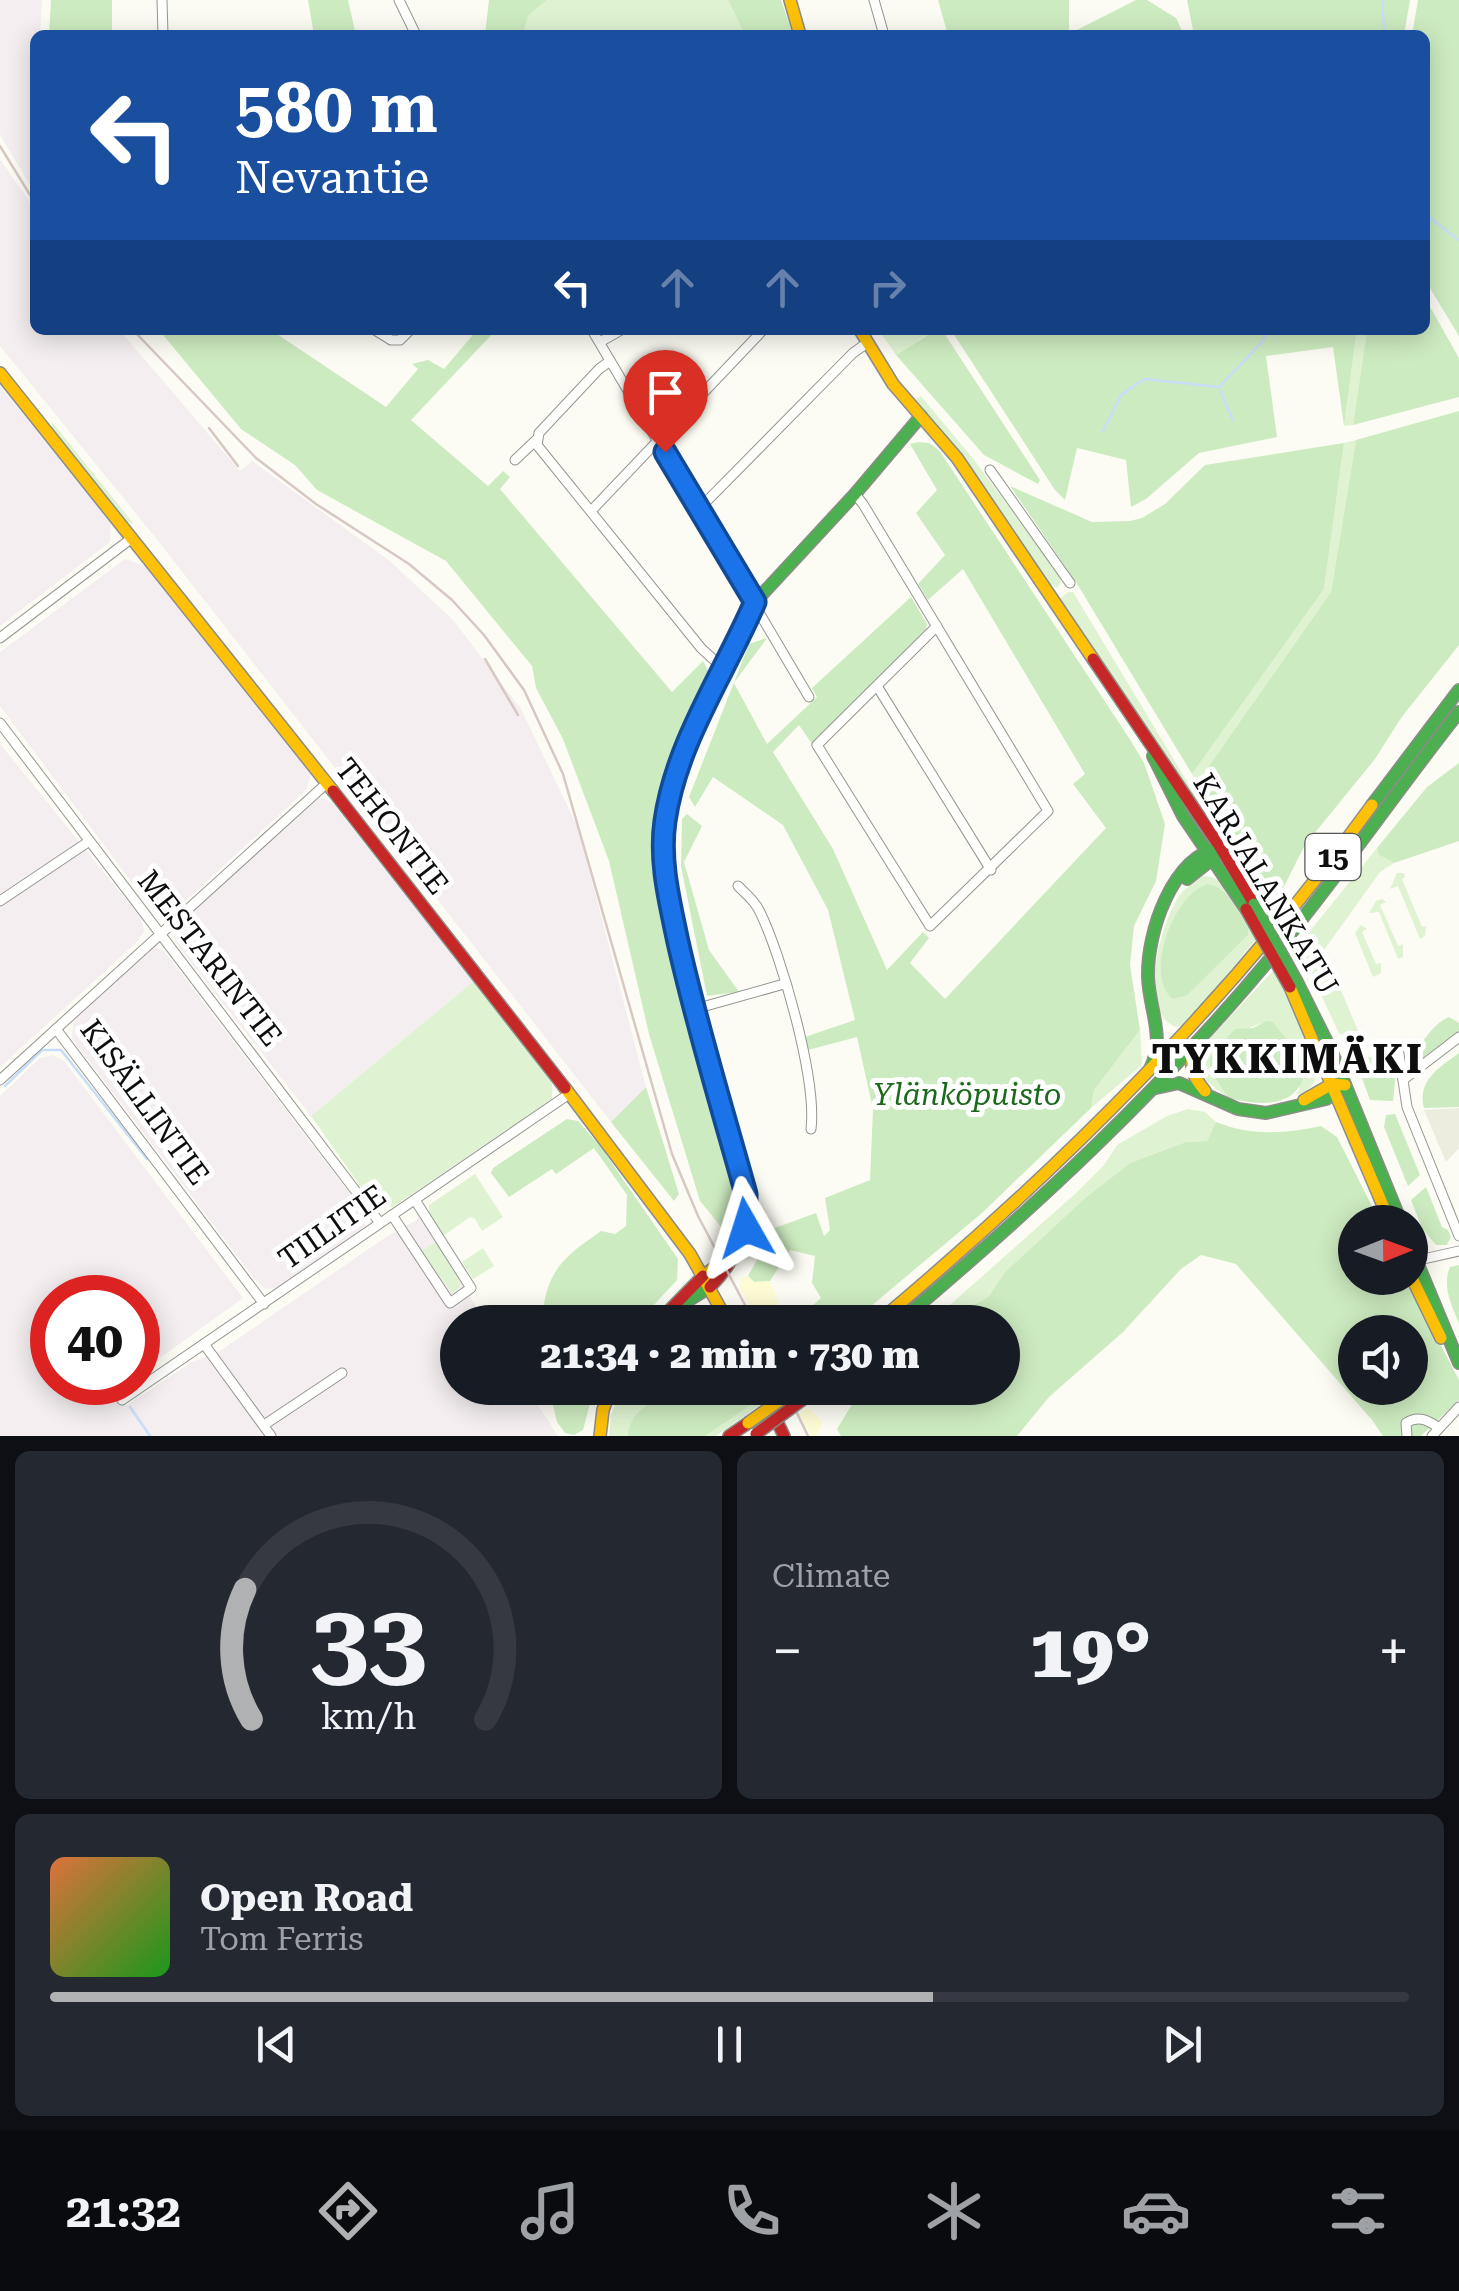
<!DOCTYPE html>
<html lang="en">
<head>
<meta charset="utf-8">
<style>
	:root { --surface:#171b24; --page:#242831; --text:#f1f3f6; --muted:#9ea1a6; --line:#363941; --accent:#b0b1b2 }
	body { margin:0; font-family:"Roboto Serif",serif; background:var(--page); color:var(--text); height:100vh; display:flex; flex-direction:column; font-size:38px; white-space:nowrap }
	* { box-sizing:border-box; margin:0 }
	p { font-size:32px; color:var(--muted) }
	.icon { flex:none; width:55px; height:55px; fill:none; stroke:currentColor; stroke-width:2; stroke-linecap:round; stroke-linejoin:round }
	.map { position:relative; height:1436px; overflow:hidden }
	.sheet { display:flex; flex-direction:column; gap:15px; padding:15px; background:#0d0f14; flex:1 }
	.sheet>* { flex:none }
	.hud { position:absolute; left:30px; top:30px; width:1400px; height:305px; border-radius:15px; box-shadow:0 5px 25px #0003; background:#1a4fa0; color:#fff; overflow:hidden }
	.needle { width:65px; rotate:89deg }
	.buttons { position:absolute; left:1338px; top:1205px; display:grid; gap:20px }
	.buttons a { display:grid; place-items:center; width:90px; height:90px; border-radius:50%; background:var(--surface); box-shadow:0 5px 25px #0003; font-size:50px }
	.speed { position:absolute; left:30px; top:1275px; display:flex; gap:20px; font-size:50px; font-weight:700; text-align:center }
	.speed>* { display:grid; place-content:center; width:130px; height:130px; border-radius:50%; background:var(--surface); box-shadow:0 5px 25px #0003; line-height:1 }
	.speed .limit { border:15px solid #d22; background:#fff; color:#111 }
	.pin { position:absolute; display:grid; place-items:center; width:85px; height:85px; color:#fff; margin:-102px -42px; border-radius:50% 50% 50% 0; rotate:-45deg; box-shadow:0 0 10px #0007 }
	.pin .icon { rotate:45deg }
	.me { position:absolute; width:110px; margin:-55px; rotate:354deg; stroke-linejoin:round; filter:drop-shadow(0 0 8px #0008) }
	.turn { display:flex; align-items:center; gap:35px; height:210px; padding:0 40px; font-size:45px }
	.turn .icon { width:130px; height:130px; stroke-width:2.5 }
	.turn b { display:block; font-size:70px; line-height:85px }
	.lanes { display:flex; align-items:center; height:95px; padding:0 40px; background:#0003; justify-content:center; gap:50px; direction:ltr }
	.lanes .off { opacity:.35 }
	.big { font-size:75px; font-weight:800; line-height:1.1 }
	.sheet .card { flex:1; display:flex; flex-direction:column; justify-content:center; gap:15px; min-width:0; padding:0 35px; border-radius:15px; background:var(--page) }
	.sheet .dial { align-items:center; gap:0 }
	.dial svg { height:260px; overflow:visible; fill:none; stroke:var(--line); stroke-width:7; stroke-linecap:round; text-anchor:middle }
	.dial text { fill:var(--text); stroke:none }
	.song { display:flex; align-items:center; gap:30px }
	.cover { width:120px; height:120px; border-radius:15px; background:linear-gradient(135deg,hsl(20 70% 55%),hsl(120 70% 35%)) }
	.played { height:10px; border-radius:5px; background:linear-gradient(90deg,var(--accent) 65%,var(--line) 65%) }
	.keys { display:flex; justify-content:space-around; direction:ltr }
	.heat { display:flex; justify-content:space-between; align-items:center; font-size:55px; direction:ltr }
	.sheet .tiles { flex:1; display:grid; gap:15px; grid-template-columns:1fr 1fr }
	.card:last-child { grid-column:span 2 }
	.trip { position:absolute; left:440px; top:1305px; width:580px; height:100px; border-radius:50px; background:var(--surface); box-shadow:0 5px 25px #0003; font-weight:800; line-height:100px; text-align:center }
	.tabs { display:flex; height:160px; justify-content:space-around; align-items:center; background:#090b0e; color:var(--muted) }
	.tabs .icon { width:70px; height:70px }
	.tabs .active { color:var(--accent) }
	.tabs b { font-size:45px; color:var(--text) }
	.map>svg:first-child { display:block }
</style>
</head>
<body>
<div class="map">
<svg width="1459" height="1436" viewBox="0 0 1459 1436">
	<rect width="100%" height="100%" fill="#fcfcf4"/>
	<g fill="#f4eef0">
		<path d="M0,0H42L40,35H35V193L0,135Z"/>
		<path d="M0,159L35,210V330H115L122,333L240,471L252,461L390,561L453,620L521,709L578,828L646,1087L611,1122L155,537L0,346Z"/>
		<path d="M0,386L111,522L110,542L0,626Z"/>
		<path d="M125,559L145,566L311,775L306,790L166,919L156,915L0,706V652Z"/>
		<path d="M0,744L141,918L144,931L138,941L0,1067Z"/>
		<path d="M318,799H326L333,804L474,981L311,1116L175,942L174,935L179,925Z"/>
		<path d="M155,947L164,951L366,1215L365,1226L359,1232L277,1288L266,1289L257,1282L72,1039L73,1023L77,1017Z"/>
		<path d="M53,1055L64,1061L243,1298L138,1374V1298H52V1382L126,1383L129,1387L118,1395L126,1406L192,1362L220,1351L386,1237L420,1218L486,1322H458V1388H527L558,1436H0V1096L40,1058Z"/>
	</g>
	<g fill="#dff3d2">
		<path d="M547,0H728L745,35H523L528,16Z"/>
		<path d="M879,330H930L931,332L896,355Z"/>
		<path d="M1357,330H1367L1353,425L1344,426Z"/>
		<path d="M921,396L975,461L1058,573L1061,582L1057,588L1047,582L963,455L915,399Z"/>
		<path d="M52,422L134,524L128,522L52,430Z"/>
		<path d="M1356,440L1331,592L1197,783L1192,774L1324,589L1344,443Z"/>
		<path d="M1068,592H1073L1209,818L1206,820L1061,603L1060,599Z"/>
		<path d="M1377,848L1379,855L1394,863L1380,872L1324,950L1365,1047L1339,1033L1298,946Z"/>
		<path d="M1397,873H1404L1405,877L1402,879L1422,927L1426,926L1425,936L1420,939L1398,886L1390,889Z"/>
		<path d="M1203,876C1230,874 1245,919 1256,939L1186,1024L1176,1027C1136,1012 1161,922 1179,896C1186,887 1194,882 1203,876Z"/>
		<path d="M1382,899L1386,902L1380,905L1398,946L1403,944V957L1398,959L1379,912L1369,913L1376,901Z"/>
		<path d="M1361,925L1367,929L1362,932L1376,964L1381,963V973L1373,977L1355,933Z"/>
		<path d="M1273,971C1285,989 1323,1063 1314,1082C1310,1090 1303,1092 1295,1095L1300,1089L1273,1022C1240,1024 1230,1045 1210,1070L1228,1098L1200,1076L1197,1058L1210,1038Z"/>
		<path d="M474,981L552,1082V1099L393,1207L373,1204L311,1116Z"/>
		<path d="M1140,1030L1142,1065L1091,1108L1094,1090Z"/>
		<path d="M1188,1109L1205,1112L1216,1122L1207,1141L1186,1142L1130,1163L1085,1198L1004,1273L989,1296L947,1322L933,1320L1075,1194L1104,1165L1117,1145L1167,1116Z"/>
		<path d="M475,1174L503,1217L482,1231L475,1219L470,1217L443,1236L429,1215V1205Z"/>
		<path d="M436,1242L458,1277L460,1286L453,1294L421,1251Z"/>
		<path d="M483,1248L494,1266L473,1279L462,1262Z"/>
		<path d="M704,1305L712,1308L720,1322H671L689,1309Z"/>
		<path d="M622,1388H752L761,1404L716,1436H609L611,1415Z"/>
	</g>
	<g fill="#cdebc0" fill-rule="evenodd">
		<path d="M51,0H112V35H49Z"/>
		<path d="M308,0H348L356,35H314Z"/>
		<path d="M489,0H547L528,16L523,35H485Z"/>
		<path d="M728,0H781L793,35H745Z"/>
		<path d="M938,0H1069V34L1136,0H1147L1176,18L1184,35H948Z"/>
		<path d="M1187,0H1410L1404,35H1194Z"/>
		<path d="M1418,0H1459V336L1425,280V35H1412Z"/>
		<path d="M1425,298L1459,358V397L1353,425L1367,330H1425Z"/>
		<path d="M159,330H271L386,407L418,369L412,364L428,360L444,369L477,330H496L411,420L488,486L503,471L510,477L500,489L672,692L703,661L711,676L672,771L658,837L657,867L688,1010L735,1175L740,1202L738,1230L726,1233L700,1201L649,1034L609,861L563,739L536,688L532,666L446,561L317,490L295,465L241,429Z"/>
		<path d="M930,330H942L1040,480L1038,484L984,455L896,355L931,333Z"/>
		<path d="M951,330H1357L1344,426L1333,347L1266,356L1277,437L1199,453L1146,499L1131,507L1126,460L1077,448L1065,500L1055,490Z"/>
		<path d="M1459,411V645L1401,718L1375,759L1305,845L1281,892L1272,898L1197,783L1331,592L1356,440Z"/>
		<path d="M918,442L929,443L939,450L1131,741L1144,763L1165,824L1156,881L1134,926L1130,965L1140,1030L1094,1090L1091,1108L982,1213L852,1322H775L771,1316L779,1305L801,1316L821,1298L812,1283L815,1256L790,1250L770,1281L754,1282L748,1276L775,1228L816,1213L824,1236L830,1230L825,1198L870,1180L873,1109L857,1037L808,1050L805,1037L855,1020L828,910L783,825L713,777L695,807L689,797L749,644L767,638L734,683L767,744L817,697L812,688L911,597L927,624L926,629L812,744L799,725L773,752L833,849L887,970L923,932L929,938L910,963L945,999L1106,828L1073,784L1085,774L963,569L928,600L918,584L945,555L916,513L937,490L910,444Z"/>
		<path d="M1344,443L1324,589L1192,774L1076,582L1010,486L1092,522L1130,521L1142,518L1165,504L1205,465Z"/>
		<path d="M1459,763V841L1394,863L1379,855L1377,848L1427,787Z"/>
		<path d="M687,814L702,826L684,862L709,950L739,992L707,996L681,866L682,819Z"/>
		<path d="M1208,884C1229,888 1237,911 1248,928V935L1187,995L1173,999C1143,975 1174,893 1208,884Z"/>
		<path d="M1449,1017L1459,1023V1033L1423,1060L1418,1059L1416,1055C1420,1042 1437,1021 1449,1017Z"/>
		<path d="M1267,1021L1273,1022L1306,1064C1303,1108 1263,1107 1228,1098L1210,1070V1057L1235,1029L1253,1028Z"/>
		<path d="M1360,1052L1396,1071L1393,1101L1370,1100L1356,1062Z"/>
		<path d="M1459,1053V1107L1424,1108C1417,1080 1439,1068 1459,1053Z"/>
		<path d="M646,1087L679,1194L674,1201L611,1122Z"/>
		<path d="M1395,1114L1420,1175L1408,1186L1384,1127L1386,1115Z"/>
		<path d="M567,1119L578,1121L600,1146L678,1259L677,1280L638,1322H525L543,1310C549,1267 567,1255 601,1231L615,1234L626,1226L627,1195L594,1148L556,1174L552,1169L509,1197L491,1173L493,1168Z"/>
		<path d="M1216,1122C1251,1136 1285,1134 1321,1126L1337,1137L1380,1222H1355V1278H1406L1459,1380V1400L1421,1436H1383L1372,1420L1236,1264L1201,1255L1181,1269L1123,1332L1049,1397L1017,1436H841L837,1429L862,1388H1002V1322H947L989,1296L1004,1273L1085,1198L1130,1163L1186,1142L1207,1141ZM1355,1332H1410V1388H1355Z"/>
		<path d="M1426,1187L1442,1227L1448,1230L1451,1237L1447,1245H1436L1422,1228L1411,1200Z"/>
		<path d="M1459,1265V1323C1451,1305 1442,1285 1450,1267Z"/>
		<path d="M549,1388H594L583,1430L574,1435L565,1433L557,1422Z"/>
		<path d="M678,1388H749L754,1397L750,1405L705,1436H628C630,1409 656,1400 678,1388Z"/>
	</g>
	<g fill="#fdfcd4">
		<path d="M748,1276L754,1282L770,1281L779,1305L772,1316L775,1322H757L739,1286L742,1278Z"/>
		<path d="M808,1408L823,1422L816,1436H811L799,1414Z"/>
	</g>
	<path fill="#ececdf" d="M1459,1108V1148L1446,1162L1424,1110Z"/>
	<g fill="none" stroke-linecap="round" stroke-linejoin="round">
		<g stroke="#c8ddf8" stroke-width="2.5">
			<path d="M1382,0L1385,35"/>
			<path d="M1425,214L1459,240"/>
			<path d="M1220,390L1233,421"/>
			<path d="M1103,431L1121,395L1144,379L1219,387L1262,342L1268,330"/>
			<path d="M5,1086L42,1050H61L147,1159"/>
			<path d="M130,1407L150,1436"/>
		</g>
		<g stroke="#959592" stroke-width="11">
			<g id="street">
				<path d="M162,0L163,35"/>
				<path d="M399,0L416,35"/>
				<path d="M874,0L884,35"/>
				<path d="M375,330L391,340H400L410,330"/>
				<path d="M592,330L809,697"/>
				<path d="M600,342L621,330"/>
				<path d="M610,361L599,369L539,433L537,445L701,648L715,661L724,663"/>
				<path d="M515,460L536,440"/>
				<path d="M990,470L1070,583"/>
				<path d="M855,494L863,504L1048,811L930,926L817,745L937,626"/>
				<path d="M699,509L853,353L867,343"/>
				<path d="M591,511L763,330"/>
				<path d="M0,638L132,538"/>
				<path d="M877,686L991,870"/>
				<path d="M0,723L380,1223"/>
				<path d="M738,886C746,894 754,900 759,910C782,956 817,1080 811,1129"/>
				<path d="M0,901L88,842"/>
				<path d="M695,1009L784,984"/>
				<path d="M1399,1054L1407,1107L1459,1236"/>
				<path d="M0,1080L56,1029"/>
				<path d="M1403,1080L1459,1037"/>
				<path d="M392,1215L450,1303L471,1288L415,1200"/>
				<path d="M1410,1262L1459,1251"/>
				<path d="M264,1304L56,1029L327,783"/>
				<path d="M204,1344L271,1436"/>
				<path d="M122,1400L569,1094"/>
				<path d="M264,1425L342,1373"/>
				<path d="M1407,1436L1406,1423C1418,1415 1427,1420 1438,1427"/>
				<path d="M1432,1436L1459,1407"/>
			</g>
		</g>
		<g stroke="#8c8c88" stroke-width="14">
			<g id="fast">
				<path d="M729,655L755,602L855,494L921,416"/>
				<path d="M1153,756L1183,816L1246,909"/>
				<path d="M1372,805L1459,690"/>
				<path d="M1187,879L1215,857L1220,847"/>
				<path d="M1297,982L1331,1050L1401,1222"/>
				<path d="M1150,1069C1166,1038 1149,1009 1148,977C1147,933 1171,858 1220,847"/>
				<path d="M1156,1088L1179,1083L1238,1109L1266,1113L1326,1099L1345,1085"/>
				<path d="M1410,1245L1459,1363"/>
				<path d="M681,1305L710,1287"/>
				<path d="M899,1322C1031,1211 1158,1093 1269,960C1336,880 1394,794 1459,712"/>
			</g>
		</g>
		<g stroke="#8c8c88" stroke-width="14">
			<g id="slow">
				<path d="M790,0L800,35"/>
				<path d="M860,330L893,384L957,458L1093,659"/>
				<path d="M0,373L333,791"/>
				<path d="M1290,987L1390,1222"/>
				<path d="M1197,1045C1187,1063 1192,1076 1205,1091"/>
				<path d="M565,1088L690,1254L728,1322"/>
				<path d="M1304,1100L1332,1084L1345,1085"/>
				<path d="M1410,1274L1441,1338"/>
				<path d="M703,1276L736,1252"/>
				<path d="M878,1322C1063,1167 1230,1000 1372,805"/>
				<path d="M806,1397L818,1388"/>
				<path d="M600,1436L603,1410L611,1388"/>
			</g>
		</g>
		<g stroke="#8c8c88" stroke-width="14">
			<g id="jam">
				<path d="M1093,659L1220,847L1254,904"/>
				<path d="M333,791L565,1088"/>
				<path d="M710,1287C737,1260 747,1232 745,1194L682,957L664,866L665,820L698,718L729,655"/>
				<path d="M658,1322L703,1276"/>
				<path d="M761,1388L784,1436"/>
				<path d="M729,1436L748,1423"/>
			</g>
		</g>
		<use href="#street" stroke="#fffffd" stroke-width="9"/>
		<use href="#fast" stroke="#4caf50" stroke-width="11"/>
		<use href="#slow" stroke="#ffc107" stroke-width="11"/>
		<use href="#jam" stroke="#c62828" stroke-width="11"/>
		<g stroke="#d8c8c4" stroke-width="2.5">
			<path d="M0,146L35,203"/>
			<path d="M133,330L256,458L316,504L409,564L452,600L484,635L524,690L563,774L672,1154L698,1216L754,1322"/>
			<path d="M209,428L238,466"/>
			<path d="M485,659L518,715"/>
			<path d="M785,1388L808,1436"/>
		</g>
		<g stroke="#8c8c88" stroke-width="14" stroke-linecap="butt">
			<path id="fast-bridge" d="M1254,904L1297,982"/>
		</g>
		<g stroke="#8c8c88" stroke-width="14" stroke-linecap="butt">
			<path id="slow-bridge" d="M748,1423L797,1388"/>
		</g>
		<g stroke="#8c8c88" stroke-width="14" stroke-linecap="butt">
			<g id="jam-bridge">
				<path d="M1246,909L1290,987"/>
				<path d="M756,1434L806,1397"/>
			</g>
		</g>
		<use href="#fast-bridge" stroke="#4caf50" stroke-width="11"/>
		<use href="#slow-bridge" stroke="#ffc107" stroke-width="11"/>
		<use href="#jam-bridge" stroke="#c62828" stroke-width="11"/>
	</g>
	<g fill="none" stroke-linecap="round" stroke-linejoin="round">
		<g stroke="#114b97" stroke-width="25">
			<path id="route" d="M665,452L755,602C724,674 676,743 665,821C659,862 670,903 678,942C697,1027 723,1111 746,1194V1228"/>
		</g>
		<use href="#route" stroke="#1a73e8" stroke-width="18"/>
	</g>
	<g text-anchor="middle" dominant-baseline="central" stroke-width="10" stroke-linejoin="round" paint-order="stroke">
		<rect fill="#fff" stroke="#565656" stroke-width="2.5" x="1305.5" y="834" width="55" height="46" rx="8"/>
		<g font-size="28" font-weight="bold" fill="#0e0e0e">
			<text x="1333" y="857">15</text>
		</g>
		<g font-size="30" fill="#0e0e0e" stroke="#fff">
			<text transform="translate(392 826) rotate(52)">TEHONTIE</text>
			<text transform="translate(1266 884) rotate(59)">KARJALANKATU</text>
			<text transform="translate(210 958) rotate(52)">MESTARINTIE</text>
			<text transform="translate(145 1102) rotate(54)">KISÄLLINTIE</text>
			<text transform="translate(332 1227) rotate(-35)">TIILITIE</text>
		</g>
		<g font-size="30" font-style="italic" fill="#1b6a1b" stroke="#fff">
			<text x="967" y="1094">Ylänköpuisto</text>
		</g>
		<g font-size="40" font-weight="bold" letter-spacing="2.5" fill="#0e0e0e" stroke="#fff">
			<text x="1288" y="1059">TYKKIMÄKI</text>
		</g>
	</g>
</svg>
<div class="buttons">
<a><svg class="needle" viewBox="-14 -14 28 28"><path d="M0-13l5 13h-10z" fill="#e53935"/><path d="M0 13l5-13h-10z" fill="#9ea1a6"/></svg></a>
<a><svg class="icon" aria-label="sound" viewBox="0 0 24 24"><path d="M4 9h4l5-4v14l-5-4H4zM17 9q2 3 0 6"/></svg></a>
</div>
<div class="speed"><div class="limit">40</div></div>
<div class="pin" style="left:665px;top:452px;background:#d93025"><svg class="icon" aria-label="arrive" viewBox="0 0 24 24"><path d="M6 21V4h12l-3 4 3 4H6"/></svg></div>
<svg class="me" style="left:746px;top:1228px" viewBox="-20 -20 40 40"><path d="M0-17L14 15 0 8-14 15z" fill="#1a73e8" stroke="#fff" stroke-width="4"/></svg>
<div class="trip">21:34 · 2 min · 730 m</div>
<div class="hud">
<div class="turn"><svg class="icon" aria-label="left" viewBox="0 0 24 24"><path d="M17 20v-9H6M10 6l-5 5 5 5"/></svg><div><b>580 m</b>Nevantie</div></div>
<div class="lanes"><svg class="icon" aria-label="left" viewBox="0 0 24 24"><path d="M17 20v-9H6M10 6l-5 5 5 5"/></svg><svg class="icon off" aria-label="ahead" viewBox="0 0 24 24"><path d="M12 20V5M6 11l6-6 6 6"/></svg><svg class="icon off" aria-label="ahead" viewBox="0 0 24 24"><path d="M12 20V5M6 11l6-6 6 6"/></svg><svg class="icon off" aria-label="right" viewBox="0 0 24 24"><path d="M7 20v-9h11M14 6l5 5-5 5"/></svg></div>
</div>
</div>
<section class="sheet">
<div class="tiles">
<div class="card dial"><svg viewBox="0 0 100 80">
<path d="M14 69A42 42 0 1 1 86 69"/>
<path d="M14 69A42 42 0 0 1 12 29" stroke="#b0b1b2"/>
<text x="50" y="56" font-size="32" font-weight="700">33</text>
<text x="50" y="72" font-size="11">km/h</text>
</svg></div>
<div class="card"><p>Climate</p>
<div class="heat"><a>−</a><b class="big">19°</b><a>+</a></div>
</div>
<div class="card">
<div class="song"><i class="cover"></i><div><b>Open Road</b><p>Tom Ferris</p></div></div>
<div class="played"></div>
<div class="keys"><svg class="icon" aria-label="previous" viewBox="0 0 24 24"><path d="M18 5L8 12l10 7zM5 5v14"/></svg><svg class="icon" aria-label="pause" viewBox="0 0 24 24"><path d="M8 5v14M16 5v14"/></svg><svg class="icon" aria-label="next" viewBox="0 0 24 24"><path d="M6 5l10 7-10 7zM19 5v14"/></svg></div>
</div>
</div>
</section>
<nav class="tabs">
<b>21:32</b>
<svg class="icon active" aria-label="directions" viewBox="0 0 24 24"><path d="M12 3l9 9-9 9-9-9zM9 14v-3h6M13 9l2 2-2 2"/></svg>
<svg class="icon" aria-label="music" viewBox="0 0 24 24"><path d="M9 18V5l10-2v13"/><circle cx="6" cy="18" r="3"/><circle cx="16" cy="16" r="3"/></svg>
<svg class="icon" aria-label="phone" viewBox="0 0 24 24"><path d="M5 4h4l2 5-3 2q2 4 5 5l2-3 5 2v4C11 20 4 13 5 4z"/></svg>
<svg class="icon" aria-label="climate" viewBox="0 0 24 24"><path d="M12 3v18M4 7l16 10M4 17L20 7"/></svg>
<svg class="icon" aria-label="car" viewBox="0 0 24 24"><path d="M5 17H2v-5l4-1 3-4h7l3 4 3 1v5h-3M9 17h6M6 11h13"/><circle cx="7" cy="17" r="2"/><circle cx="17" cy="17" r="2"/></svg>
<svg class="icon" aria-label="filters" viewBox="0 0 24 24"><path d="M4 7h16M4 17h16"/><circle cx="9" cy="7" r="2"/><circle cx="15" cy="17" r="2"/></svg>
</nav>
</body>
</html>
